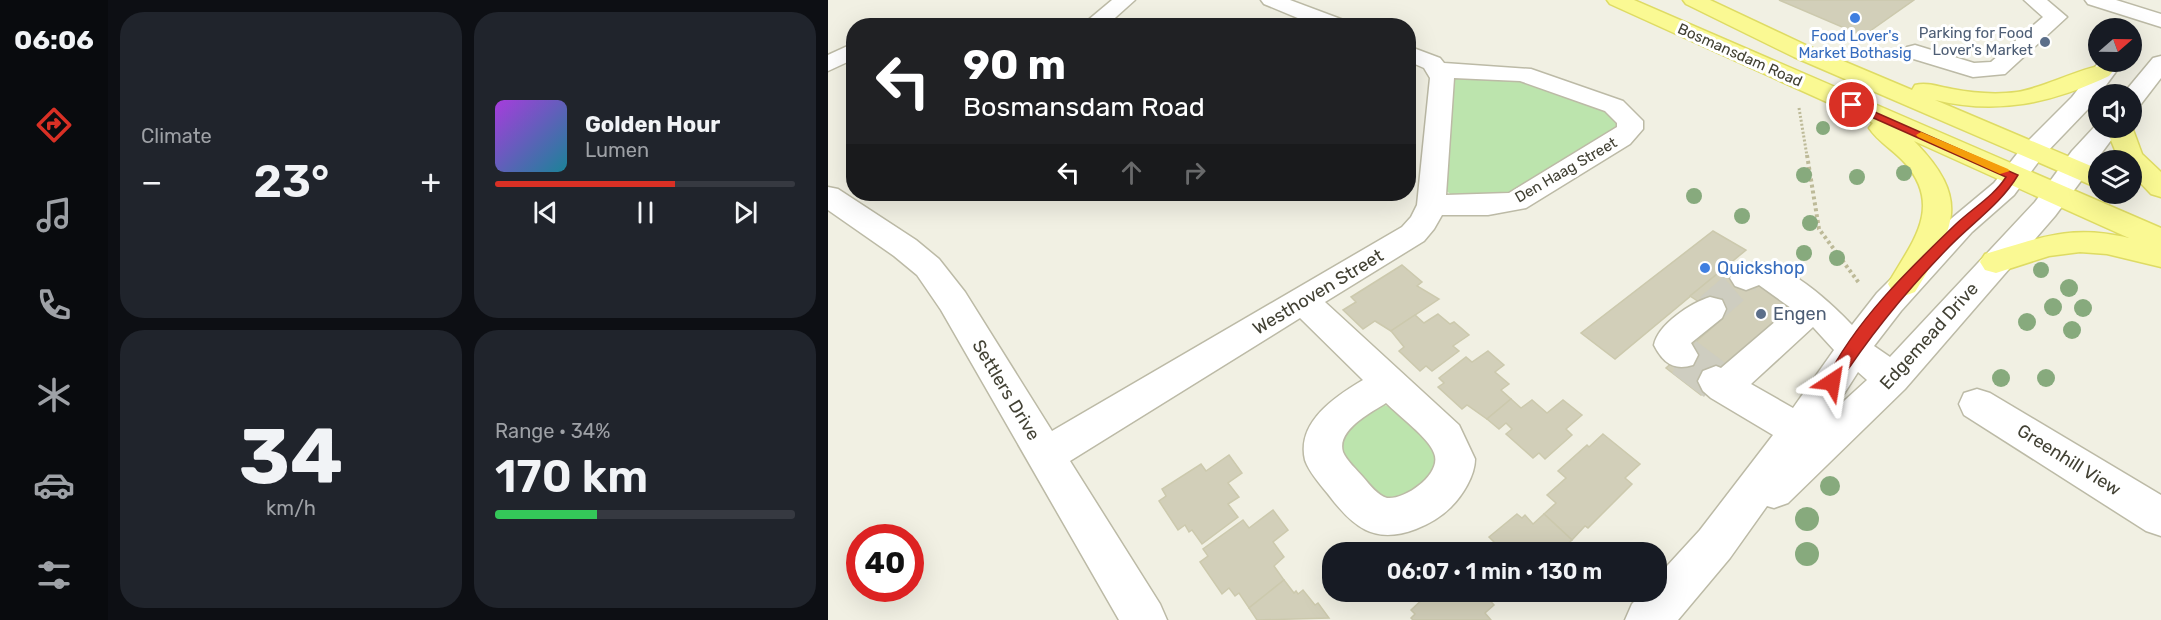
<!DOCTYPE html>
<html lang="en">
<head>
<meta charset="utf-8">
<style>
	:root { --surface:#171b24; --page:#20242c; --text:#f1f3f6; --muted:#9ea1a6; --line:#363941; --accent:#d93025 }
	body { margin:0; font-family:Rubik,sans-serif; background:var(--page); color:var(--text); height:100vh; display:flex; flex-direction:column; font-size:22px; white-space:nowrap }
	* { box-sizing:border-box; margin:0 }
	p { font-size:20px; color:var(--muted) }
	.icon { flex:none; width:33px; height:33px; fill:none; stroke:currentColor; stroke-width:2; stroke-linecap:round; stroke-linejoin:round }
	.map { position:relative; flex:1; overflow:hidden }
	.details { display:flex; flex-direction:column; gap:12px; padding:12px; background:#0d0f14; width:720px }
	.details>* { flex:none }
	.hud { position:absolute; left:18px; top:18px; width:570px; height:183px; border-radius:24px; box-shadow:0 6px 24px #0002; background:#202124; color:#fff; overflow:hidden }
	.needle { width:39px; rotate:70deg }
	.tools { position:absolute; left:1260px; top:18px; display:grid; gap:12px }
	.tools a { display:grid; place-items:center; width:54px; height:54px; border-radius:50%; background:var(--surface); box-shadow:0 6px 24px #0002; font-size:30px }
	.speed { position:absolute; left:18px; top:524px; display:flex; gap:12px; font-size:30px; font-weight:700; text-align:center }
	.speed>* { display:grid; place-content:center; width:78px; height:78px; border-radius:50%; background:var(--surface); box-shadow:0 6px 24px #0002; line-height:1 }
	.speed .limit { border:9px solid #d22; background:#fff; color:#111 }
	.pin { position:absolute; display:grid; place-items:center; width:51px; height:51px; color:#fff; margin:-26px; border:3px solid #fff; border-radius:50%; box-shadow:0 2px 6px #0007 }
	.me { position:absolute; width:66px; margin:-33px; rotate:33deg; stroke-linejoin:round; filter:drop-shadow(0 0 4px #0008) }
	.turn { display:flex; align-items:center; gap:21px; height:126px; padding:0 18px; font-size:27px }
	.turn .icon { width:78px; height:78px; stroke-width:2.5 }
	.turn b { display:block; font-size:42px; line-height:51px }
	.lanes { display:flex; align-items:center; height:57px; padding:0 18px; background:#0003; justify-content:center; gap:30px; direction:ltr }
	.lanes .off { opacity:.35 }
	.big { font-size:45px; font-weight:600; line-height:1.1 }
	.details .widget { flex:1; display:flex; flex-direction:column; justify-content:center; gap:9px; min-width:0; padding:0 21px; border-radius:24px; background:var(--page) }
	.details .dial { align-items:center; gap:0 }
	.dial b { font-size:78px; line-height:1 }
	.song { display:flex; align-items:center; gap:18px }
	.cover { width:72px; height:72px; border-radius:9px; background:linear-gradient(135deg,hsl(280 70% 55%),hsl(190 70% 35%)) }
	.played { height:6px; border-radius:3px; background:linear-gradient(90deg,var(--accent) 60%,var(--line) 60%) }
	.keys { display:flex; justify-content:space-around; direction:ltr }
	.heat { display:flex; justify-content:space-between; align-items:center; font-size:33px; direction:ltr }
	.charge { height:9px; border-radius:4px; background:linear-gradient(90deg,#34c759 34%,var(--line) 0) }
	.details .tiles { flex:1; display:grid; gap:12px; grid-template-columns:repeat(2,1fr) }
	.trip { position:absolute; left:494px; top:542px; width:345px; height:60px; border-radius:24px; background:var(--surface); box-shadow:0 6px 24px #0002; font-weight:600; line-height:60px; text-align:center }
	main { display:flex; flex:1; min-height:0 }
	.tabs { display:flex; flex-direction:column; width:108px; justify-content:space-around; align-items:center; background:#090b0e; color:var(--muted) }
	.tabs .icon { width:42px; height:42px }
	.tabs .current { color:var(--accent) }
	.tabs b { font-size:27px; color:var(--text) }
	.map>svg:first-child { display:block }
</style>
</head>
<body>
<main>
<nav class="tabs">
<b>06:06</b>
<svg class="icon current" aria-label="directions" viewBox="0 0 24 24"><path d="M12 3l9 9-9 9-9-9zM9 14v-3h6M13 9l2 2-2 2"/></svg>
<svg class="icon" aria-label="music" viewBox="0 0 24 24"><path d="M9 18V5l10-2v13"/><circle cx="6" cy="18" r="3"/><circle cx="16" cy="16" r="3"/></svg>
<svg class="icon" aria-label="phone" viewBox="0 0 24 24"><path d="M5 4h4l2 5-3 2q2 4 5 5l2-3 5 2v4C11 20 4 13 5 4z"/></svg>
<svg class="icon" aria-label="climate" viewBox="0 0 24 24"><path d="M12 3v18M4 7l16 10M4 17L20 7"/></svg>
<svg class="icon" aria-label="car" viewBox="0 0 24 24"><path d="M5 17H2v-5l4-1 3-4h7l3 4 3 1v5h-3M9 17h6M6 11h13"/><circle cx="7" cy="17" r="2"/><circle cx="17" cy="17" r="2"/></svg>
<svg class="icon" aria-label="filters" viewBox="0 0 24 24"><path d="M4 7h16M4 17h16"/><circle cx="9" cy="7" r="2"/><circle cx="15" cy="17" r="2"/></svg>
</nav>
<section class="details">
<div class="tiles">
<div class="widget"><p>Climate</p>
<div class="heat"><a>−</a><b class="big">23°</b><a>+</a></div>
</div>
<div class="widget">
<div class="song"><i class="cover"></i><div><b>Golden Hour</b><p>Lumen</p></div></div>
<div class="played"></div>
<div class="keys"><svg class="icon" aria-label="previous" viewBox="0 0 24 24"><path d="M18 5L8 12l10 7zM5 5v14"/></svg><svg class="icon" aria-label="pause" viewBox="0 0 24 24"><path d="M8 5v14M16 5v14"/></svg><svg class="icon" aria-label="next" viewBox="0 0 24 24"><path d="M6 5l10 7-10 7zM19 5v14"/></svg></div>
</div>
<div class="widget dial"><b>34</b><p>km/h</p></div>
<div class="widget"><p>Range · 34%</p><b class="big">170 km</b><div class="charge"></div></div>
</div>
</section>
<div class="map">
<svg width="1333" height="620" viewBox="0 0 1333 620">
	<rect width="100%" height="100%" fill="#f1f0e3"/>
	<g fill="#bce4ad">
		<path d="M628,78H693L786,114L791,128L688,193L625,196L617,190L625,80Z"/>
		<path d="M554,404C576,410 607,444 613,465L581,501L556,504L509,456L507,434Z"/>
	</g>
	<g fill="#d2cfb9" stroke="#ccc9ad" stroke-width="1.5">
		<path d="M951,0H1086L1035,36Z"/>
		<path d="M885,231L918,250L787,359L753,333Z"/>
		<path d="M574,265L594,282L589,286L611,299L563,331L547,321L535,329L515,310L528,302L523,297Z"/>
		<path d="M899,266L969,305L873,395L838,368L895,318L862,296Z"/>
		<path d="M610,314L622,324L626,322L641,335L625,346L631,351L604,371L598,366L592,371L571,351L576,347L563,331L587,315L596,323Z"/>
		<path d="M660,351L676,365L667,372L681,384L673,390L683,399L659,419L639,405L634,409L610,387L616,383L611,378L638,357L644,362Z"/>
		<path d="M683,399L693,408L704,400L719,413L735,400L754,415L738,429L744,435L717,459L711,453L705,458L678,434L684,429L678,423L671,429L659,419Z"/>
		<path d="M775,434L812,464L797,478L804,484L760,528L757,526L744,540L716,514L728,503L719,495L738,478L730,471L759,445L761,447Z"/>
		<path d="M401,455L414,473L400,483L411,497L400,504L410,517L374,544L364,530L361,532L357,525L350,530L331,501L338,496L334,489L373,464L378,471Z"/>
		<path d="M445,510L460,530L445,542L456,557L446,566L456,580L421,608L411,593L407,596L401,588L394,594L372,562L380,556L375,549L415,520L421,528Z"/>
		<path d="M689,514L694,518L697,515L705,524L716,514L744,540L731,552L726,549L723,552H657L667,543L661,537Z"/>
		<path d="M456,580L466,593L468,591L470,594L475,590L487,605L490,603L501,618L429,620L421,608Z"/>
		<path d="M600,591H653L666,605L657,613L663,620H585L583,618L587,614L583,610L599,595Z"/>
	</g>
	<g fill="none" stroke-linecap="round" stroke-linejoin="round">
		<g stroke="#cecdc0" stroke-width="31" stroke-dasharray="31 15" stroke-linecap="butt">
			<path d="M882,309L918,278"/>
			<path d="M853,355L858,358"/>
		</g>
		<path stroke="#cecdc0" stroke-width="40" stroke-dasharray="40 20" stroke-linecap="butt" d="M856,357L888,381"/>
		<g stroke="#bcbaa6" stroke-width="3">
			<g id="minor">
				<path d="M284,0H307L278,26H253Z"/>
				<path d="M433,0H462L518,21L521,26H489L436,4Z"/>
				<path d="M1196,0H1219L1239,17L1177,74L1145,77L1079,57L1076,52L1079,47L1087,45L1146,63L1163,62L1215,17Z"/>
				<path d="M1257,0H1288L1333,14V27L1260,4Z"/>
				<path d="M26,43V59L0,71V55Z"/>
				<path d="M580,46L612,58L616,63L703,69L795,101L815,121V129L802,144L698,208L660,215H614L606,229L596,241L497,302L631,425L647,459C647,476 634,496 623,507C613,517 601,524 588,529C546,545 525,527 500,494C492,484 481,472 477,460C468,422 508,396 535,380L472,318L242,461L332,604L339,620H291L113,310L89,275L66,256L0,210V187L10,189L88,240L111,259L137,292L224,431L574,227L583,217L589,205L602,78L596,68L580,61ZM626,78L692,81L777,111L789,123V127L681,193L618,195ZM558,403C570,415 601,438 606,453C615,473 578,500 559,498C550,496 541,484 535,477C529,470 518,460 515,452C508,430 544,412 558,403Z"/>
				<path d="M1333,56V78L1313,104L1304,106V94H1295L1325,58Z"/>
				<path d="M1271,62H1295L1262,107L1214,157L1186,195L1144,232L1073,311L1046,346L1062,357L1207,202L1244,151L1270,123V128H1292L1227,216L1077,389L960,503L946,508L939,506L902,558L850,620H797L804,604L816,591H828V578L872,530L945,435L883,398L875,391L870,381L875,371L888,366L893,368L963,308L931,285L918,290L907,286L902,278C929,231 1002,302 1024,325L1049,293L1124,218L1166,183L1196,145L1244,97ZM985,327L1006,350L965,408L923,384ZM1030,372L1039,380L1005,411Z"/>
				<path d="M882,297L894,300L898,309L894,318L863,343L870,355L865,365C846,371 835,363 826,345C830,324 863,303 882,297Z"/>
				<path d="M1149,389L1162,393L1333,495V536L1318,531L1136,415L1131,404L1136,393Z"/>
			</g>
		</g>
		<g stroke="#dedb64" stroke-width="3">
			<g id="major">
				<path d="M779,0H806L1333,228V267L1279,254L1252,252L1221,256L1168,273L1157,270L1152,262L1157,254C1212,238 1242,224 1301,238L1086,141C1145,201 1125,229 1087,292L1076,296L1065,292L1060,284C1083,243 1116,208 1077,163C1067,151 1050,142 1041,128L1045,123L782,4Z"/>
				<path d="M855,0H882L982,47L1084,90L1087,85C1100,82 1111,87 1124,89C1145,93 1167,95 1189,92C1214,89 1265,62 1281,66L1285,71L1281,76C1224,103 1170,115 1107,100L1270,169V188L966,57L858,4Z"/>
				<path d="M1304,127L1314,154L1333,172V197L1323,194L1304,174V160H1291L1278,128Z"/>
			</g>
		</g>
		<path stroke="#bdba98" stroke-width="3" stroke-dasharray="2 2" stroke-linecap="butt" d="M971,108L979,156"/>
		<path stroke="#bdba98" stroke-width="4" stroke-dasharray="3 3" stroke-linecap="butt" d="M979,155L991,229L1031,283"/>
		<use href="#minor" fill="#fff" fill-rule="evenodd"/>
		<use href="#major" fill="#faf993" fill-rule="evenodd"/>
	</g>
	<g fill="#87aa7d">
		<circle cx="995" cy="128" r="7"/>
		<circle cx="1076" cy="173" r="8"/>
		<circle cx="976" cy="175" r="8"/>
		<circle cx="1029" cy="177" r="8"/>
		<circle cx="866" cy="196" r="8"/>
		<circle cx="914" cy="216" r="8"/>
		<circle cx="982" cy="223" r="8"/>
		<circle cx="976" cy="253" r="8"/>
		<circle cx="1009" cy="258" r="8"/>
		<circle cx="1213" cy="270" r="8"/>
		<circle cx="1241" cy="288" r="9"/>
		<circle cx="1225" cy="307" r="9"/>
		<circle cx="1255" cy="308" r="9"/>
		<circle cx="1199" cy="322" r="9"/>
		<circle cx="1244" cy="330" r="9"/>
		<circle cx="1173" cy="378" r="9"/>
		<circle cx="1218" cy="378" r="9"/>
		<circle cx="1002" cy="486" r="10"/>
		<circle cx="979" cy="519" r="12"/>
		<circle cx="979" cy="554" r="12"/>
	</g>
	<path fill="#d93025" stroke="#8d1f18" stroke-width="1.5" d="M1024,102L1190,175C1173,204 1144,223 1121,247C1078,291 1042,335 1009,386L1004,388L997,382C1027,321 1080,270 1128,224C1145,208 1166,196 1178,177L1021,107L1019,105Z"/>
	<path fill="#f59e0b" d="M1093,132L1180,169L1182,171L1172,174L1090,137L1088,135Z"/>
	<g fill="#3f7fe0" stroke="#fff" stroke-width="2">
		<circle cx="1027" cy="18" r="6"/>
		<circle cx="877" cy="268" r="6"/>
	</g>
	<g fill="#5c6f8a" stroke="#fff" stroke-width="2">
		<circle cx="1217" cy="42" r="6"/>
		<circle cx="933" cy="314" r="6"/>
	</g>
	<g text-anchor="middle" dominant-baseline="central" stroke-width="6" stroke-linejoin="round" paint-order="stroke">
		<g font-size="15" fill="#4e5e75" stroke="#fff" text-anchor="end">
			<text x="1205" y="33">Parking for Food<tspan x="1205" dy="17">Lover's Market</tspan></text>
		</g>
		<g font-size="15" fill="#366cbe" stroke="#fff">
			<text x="1027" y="36">Food Lover's<tspan x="1027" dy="17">Market Bothasig</tspan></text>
		</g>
		<g font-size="15" fill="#424134" stroke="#fff">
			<text transform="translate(912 55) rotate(24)">Bosmansdam Road</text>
			<text transform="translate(738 170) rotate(-30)">Den Haag Street</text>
		</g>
		<g font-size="18" fill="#366cbe" stroke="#fff" text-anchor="start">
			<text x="889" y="268">Quickshop</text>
		</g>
		<g font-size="18" fill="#424134" stroke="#fff">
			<text transform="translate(490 292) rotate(-31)">Westhoven Street</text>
			<text transform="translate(1101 336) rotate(-48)">Edgemead Drive</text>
			<text transform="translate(178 390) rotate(59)">Settlers Drive</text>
			<text transform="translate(1241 460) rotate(32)">Greenhill View</text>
		</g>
		<g font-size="18" fill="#4e5e75" stroke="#fff" text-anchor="start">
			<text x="945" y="314">Engen</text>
		</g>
	</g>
</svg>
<div class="tools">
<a><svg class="needle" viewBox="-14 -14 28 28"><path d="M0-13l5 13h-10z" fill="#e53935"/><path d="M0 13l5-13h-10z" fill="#9ea1a6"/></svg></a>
<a><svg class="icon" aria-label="sound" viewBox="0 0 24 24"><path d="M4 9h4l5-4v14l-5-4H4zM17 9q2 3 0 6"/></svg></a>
<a><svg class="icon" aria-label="layers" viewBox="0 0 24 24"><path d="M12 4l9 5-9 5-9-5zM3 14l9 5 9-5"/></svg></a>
</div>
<div class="speed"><div class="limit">40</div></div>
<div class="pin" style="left:1024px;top:105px;background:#d93025"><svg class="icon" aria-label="arrive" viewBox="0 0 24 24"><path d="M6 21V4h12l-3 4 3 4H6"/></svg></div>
<svg class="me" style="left:1004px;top:382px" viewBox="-20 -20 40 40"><path d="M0-17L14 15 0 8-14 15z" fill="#d93025" stroke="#fff" stroke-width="4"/></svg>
<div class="trip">06:07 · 1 min · 130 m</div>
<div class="hud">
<div class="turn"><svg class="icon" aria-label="left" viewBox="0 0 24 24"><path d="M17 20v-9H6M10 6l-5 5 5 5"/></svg><div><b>90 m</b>Bosmansdam Road</div></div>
<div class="lanes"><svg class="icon" aria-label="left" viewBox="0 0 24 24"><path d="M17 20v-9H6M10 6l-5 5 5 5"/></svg><svg class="icon off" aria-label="ahead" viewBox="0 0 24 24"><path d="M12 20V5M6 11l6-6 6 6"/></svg><svg class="icon off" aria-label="right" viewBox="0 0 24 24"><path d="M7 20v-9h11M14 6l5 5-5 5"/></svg></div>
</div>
</div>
</main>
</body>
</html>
